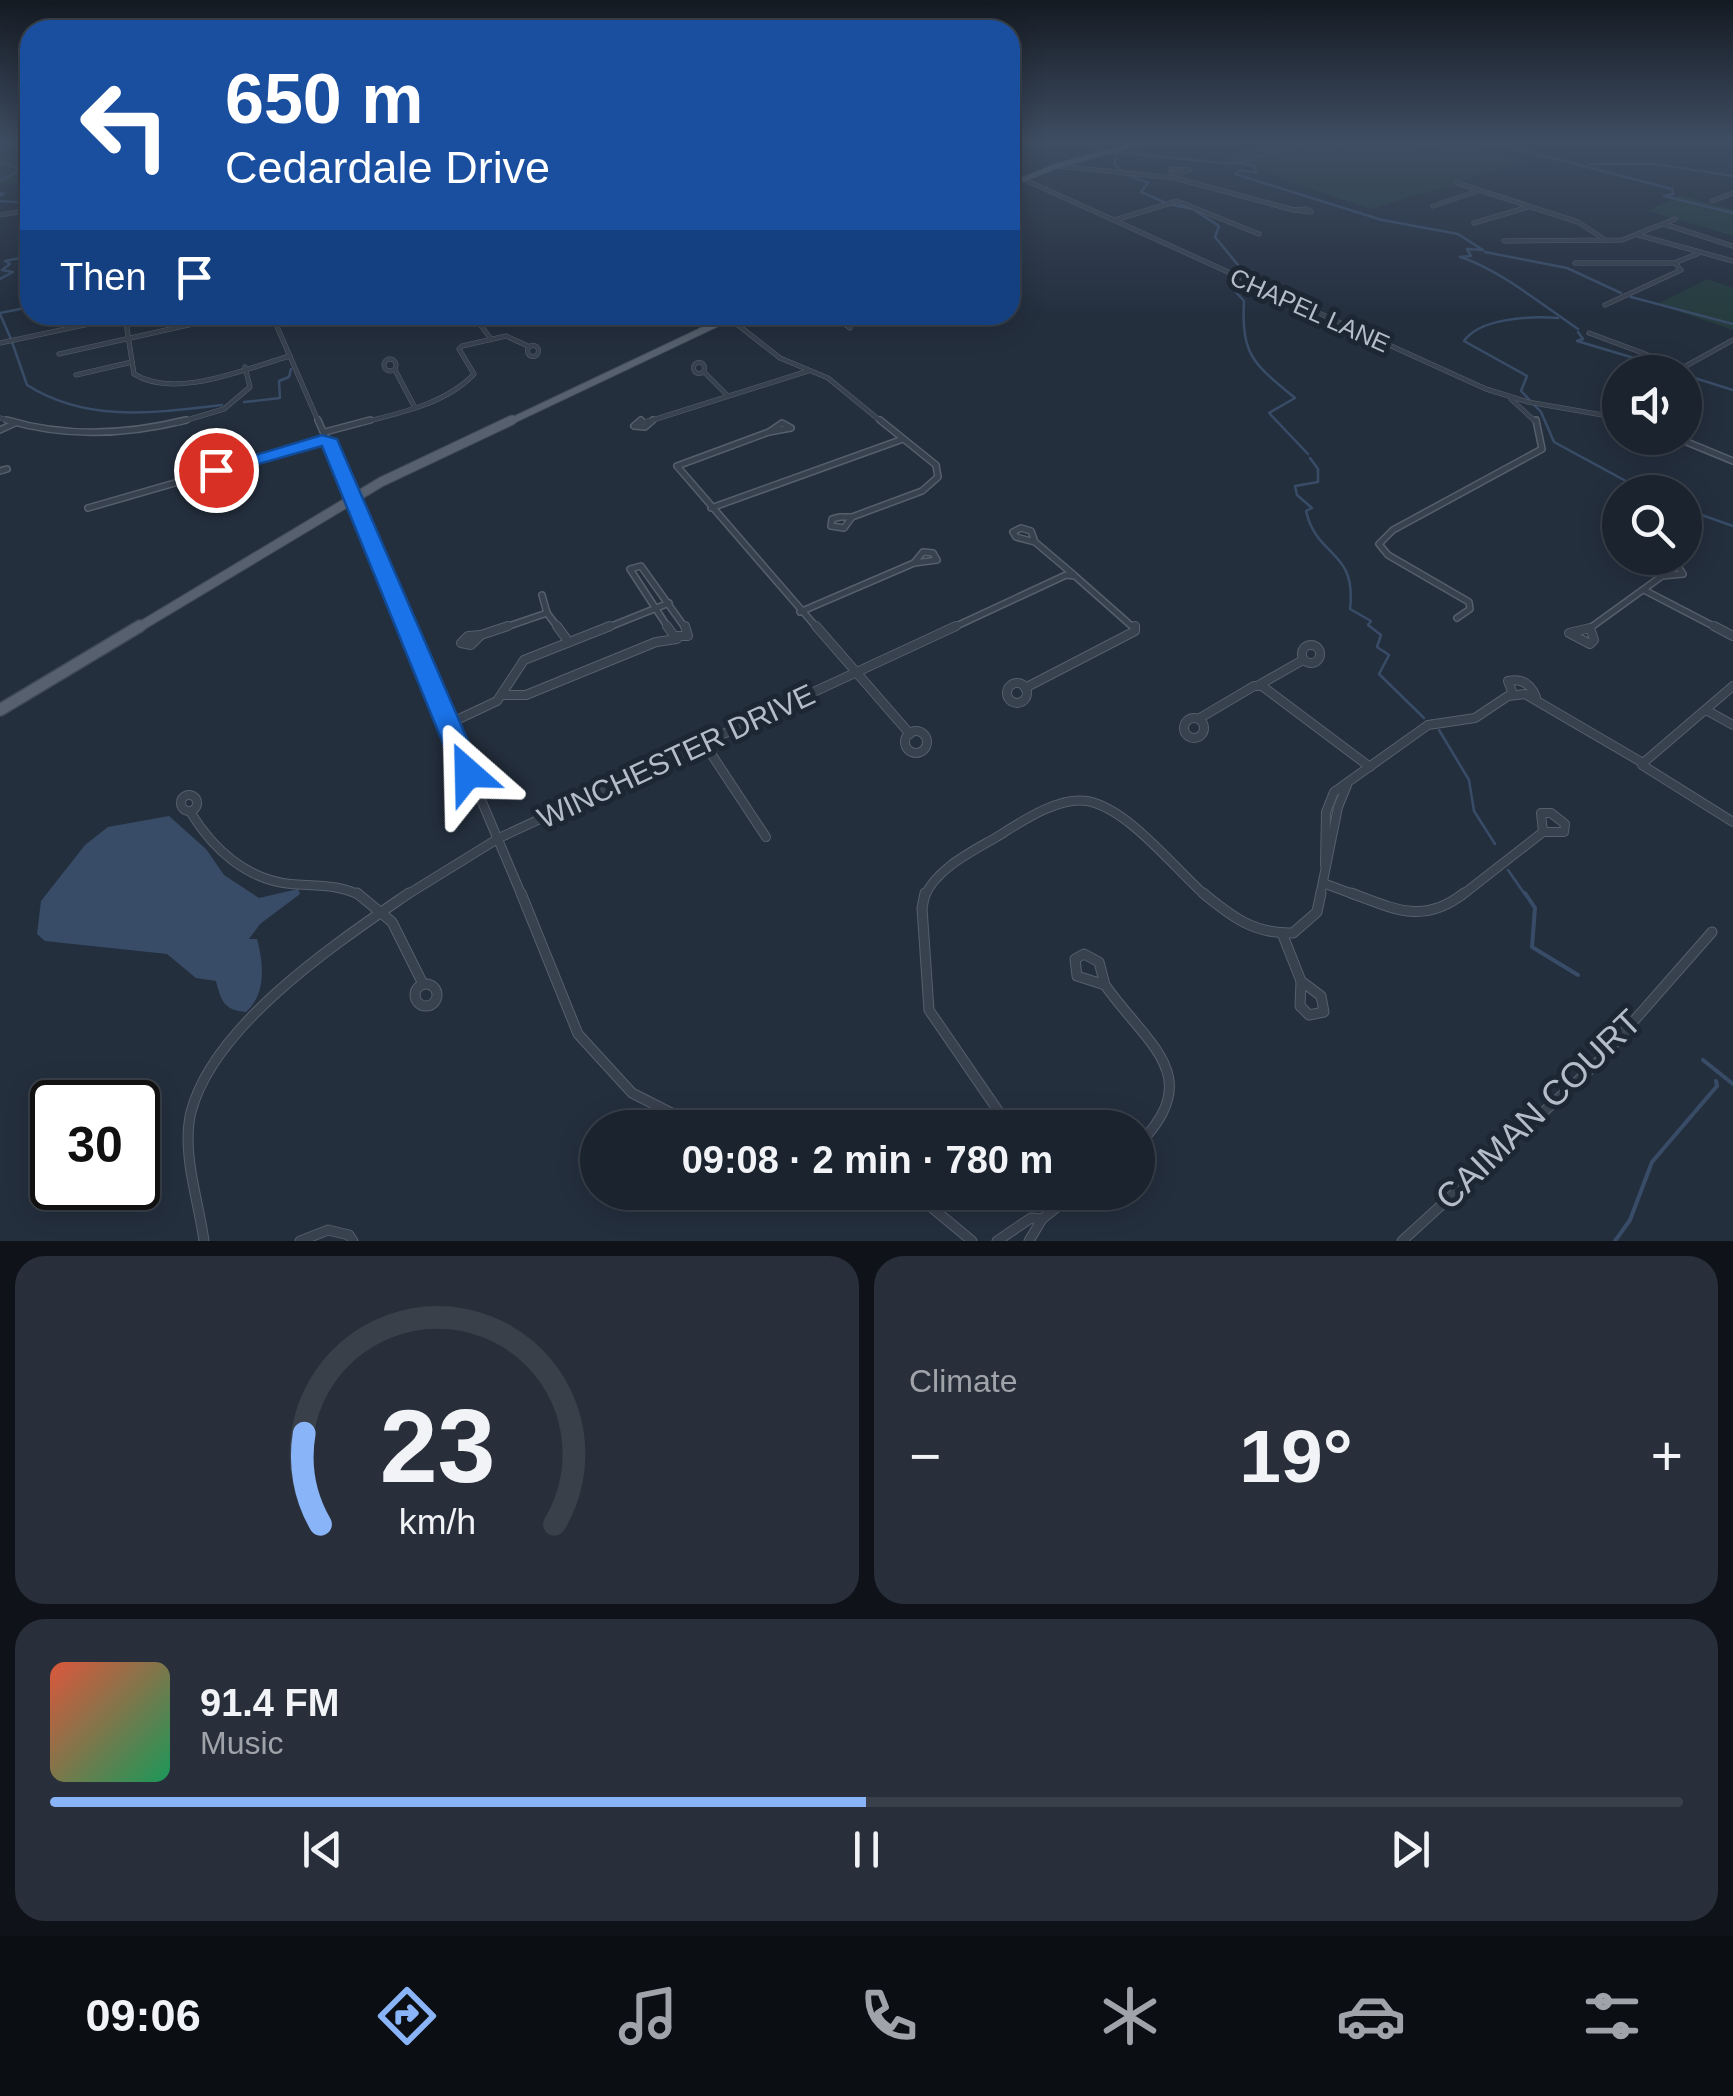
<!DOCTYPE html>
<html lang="en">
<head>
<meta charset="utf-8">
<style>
	:root { --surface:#1b232e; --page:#282f3a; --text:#f1f3f6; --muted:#a0a4aa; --line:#39404a; --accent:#8ab4f8 }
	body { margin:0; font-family:Arial,sans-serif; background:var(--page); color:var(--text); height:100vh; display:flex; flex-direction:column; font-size:38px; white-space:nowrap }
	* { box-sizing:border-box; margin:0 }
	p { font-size:32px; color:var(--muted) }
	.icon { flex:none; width:55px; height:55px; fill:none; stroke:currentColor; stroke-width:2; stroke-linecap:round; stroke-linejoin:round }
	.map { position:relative; height:1241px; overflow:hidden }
	.sheet { display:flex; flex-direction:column; gap:15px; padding:15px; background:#0f1319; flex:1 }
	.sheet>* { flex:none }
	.banner { position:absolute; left:20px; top:20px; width:1000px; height:305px; border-radius:30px; box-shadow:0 5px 25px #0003,0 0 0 2px var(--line); background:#1a4fa0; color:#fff; overflow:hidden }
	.buttons { position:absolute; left:1602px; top:355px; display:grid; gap:20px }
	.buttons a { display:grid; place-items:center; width:100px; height:100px; border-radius:50%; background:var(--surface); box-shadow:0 5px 25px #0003,0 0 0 2px var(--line); font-size:50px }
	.speed { position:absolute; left:30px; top:1080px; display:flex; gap:20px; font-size:50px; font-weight:700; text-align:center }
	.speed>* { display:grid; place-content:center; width:130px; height:130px; border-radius:50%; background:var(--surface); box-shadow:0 5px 25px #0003,0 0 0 2px var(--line); line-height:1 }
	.speed .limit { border:5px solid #111; border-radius:15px; background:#fff; color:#111 }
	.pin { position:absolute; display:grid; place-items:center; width:85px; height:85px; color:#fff; margin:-42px; border:5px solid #fff; border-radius:50%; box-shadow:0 2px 10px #0007 }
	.me { position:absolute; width:110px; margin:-55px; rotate:335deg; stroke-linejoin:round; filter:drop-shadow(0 0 8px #0008) }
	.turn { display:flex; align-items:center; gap:35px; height:210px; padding:0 40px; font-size:45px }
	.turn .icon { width:130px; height:130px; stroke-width:2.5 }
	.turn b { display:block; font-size:70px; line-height:85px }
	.then { display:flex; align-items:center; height:95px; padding:0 40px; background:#0003; gap:20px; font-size:38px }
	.big { font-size:75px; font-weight:700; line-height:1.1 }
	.sheet .widget { flex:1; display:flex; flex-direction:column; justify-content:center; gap:15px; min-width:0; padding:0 35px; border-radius:30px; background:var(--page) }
	.sheet .dial { align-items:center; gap:0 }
	.dial svg { height:260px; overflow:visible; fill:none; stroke:var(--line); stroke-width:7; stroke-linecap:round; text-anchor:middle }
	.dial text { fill:var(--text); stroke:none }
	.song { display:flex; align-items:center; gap:30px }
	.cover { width:120px; height:120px; border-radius:15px; background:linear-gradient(135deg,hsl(10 70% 55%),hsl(150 70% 35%)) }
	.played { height:10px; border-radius:5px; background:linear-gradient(90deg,var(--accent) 50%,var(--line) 50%) }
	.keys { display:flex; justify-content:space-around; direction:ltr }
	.heat { display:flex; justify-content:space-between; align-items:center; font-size:55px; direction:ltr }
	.sheet .tiles { flex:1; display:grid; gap:15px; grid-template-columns:1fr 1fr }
	.widget:last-child { grid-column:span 2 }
	.trip { position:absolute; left:580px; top:1110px; width:575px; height:100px; border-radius:50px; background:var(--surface); box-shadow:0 5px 25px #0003,0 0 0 2px var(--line); font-weight:700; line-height:100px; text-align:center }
	.tabs { display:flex; height:160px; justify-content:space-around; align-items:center; background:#0b0e12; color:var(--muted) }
	.tabs .icon { width:70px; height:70px }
	.tabs .selected { color:var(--accent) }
	.tabs b { font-size:45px; color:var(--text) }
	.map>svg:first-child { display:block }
</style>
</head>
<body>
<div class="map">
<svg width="1733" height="1241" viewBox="0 0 1733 1241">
	<rect width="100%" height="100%" fill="#242f3e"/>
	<g fill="#263c3f">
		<path d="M0,140H30V182L0,185Z"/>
		<path d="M1283,140L1376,151L1466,143L1530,161L1370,209L1220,158Z"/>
		<path d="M1680,195L1733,210V236L1648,211Z"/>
		<path d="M1708,279L1733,288V330L1657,304Z"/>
	</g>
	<path fill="#394c67" d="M169,816L206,849L224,875L259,898L298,889L300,894L260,924L249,939H257C264,965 266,994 246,1012C224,1010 221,1001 216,981L196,978L167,954L45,941L37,934L41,901L85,845L108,827Z"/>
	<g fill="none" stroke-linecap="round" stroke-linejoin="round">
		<g stroke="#394c67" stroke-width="2.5">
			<path d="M1071,140L1101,151"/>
			<path d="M1313,141L1379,151L1459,142L1514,148L1672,189L1673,194L1664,196L1733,213"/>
			<path d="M1114,152L1234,164L1311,142"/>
			<path d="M1117,154L1114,164L1121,171"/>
			<path d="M0,162L21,170L0,181"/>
			<path d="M1235,163L1253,165L1257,173L1241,170L1235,174L1382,220L1458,234L1483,250L1467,249L1471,256L1460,257C1497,268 1544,306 1578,329"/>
			<path d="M1589,164H1655L1733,176"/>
			<path d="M1128,175L1148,183L1141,192L1164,202"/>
			<path d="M0,193L4,194L0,196"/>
			<path d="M0,201L30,203"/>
			<path d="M1168,204L1193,209L1219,226L1215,237L1242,270"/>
			<path d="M30,228L20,234L22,244L30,245"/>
			<path d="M1485,252L1567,268L1621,293"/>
			<path d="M1244,271L1246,277"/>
			<path d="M0,279L13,272L2,270L10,264L5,261L30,256"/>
			<path d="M1244,280L1242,288L1234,290L1244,301C1241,356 1254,364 1295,398L1269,413L1308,454"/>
			<path d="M1631,297L1733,324"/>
			<path d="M0,313L30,307"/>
			<path d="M0,314L11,339"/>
			<path d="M1558,318C1530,316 1480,318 1464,341L1527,376L1521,391L1541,412L1554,442L1646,492"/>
			<path d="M1578,332L1583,339L1577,341L1674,370"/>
			<path d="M12,342L27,385C87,423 154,413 222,405"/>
			<path d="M1685,375L1733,390"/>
			<path d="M244,402L280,398L279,381L289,377L291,369"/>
			<path d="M1310,458L1318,469V482L1295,486L1297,495L1312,508L1306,511C1317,559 1357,549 1350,609L1371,621L1368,625L1381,635L1377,647L1389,655L1379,674L1424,718"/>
			<path d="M1685,509L1733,526"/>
			<path d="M1439,730L1469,780L1474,811L1495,844"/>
			<path d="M1508,870L1526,896"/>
		</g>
		<g stroke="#394c67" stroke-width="4">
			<path d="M1525,893L1535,908L1532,947L1578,975"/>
			<path d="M1703,1060L1733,1084"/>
			<path d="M1615,1241L1630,1220L1652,1162L1717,1086L1716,1081"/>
		</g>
		<g stroke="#565f6c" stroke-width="5">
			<g id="street-far3">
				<path d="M1721,140L1733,143"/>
				<path d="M1056,166L1175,178L1294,210"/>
				<path d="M1010,173L1486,389L1528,402L1620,418"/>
				<path d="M1177,174L1189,170L1170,169L1178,177"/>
				<path d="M1457,183L1578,222L1604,239"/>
				<path d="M1712,201L1733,193"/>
				<path d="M1433,206L1478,191"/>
				<path d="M1306,209L1311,212L1294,210Z"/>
				<path d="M0,215L30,210"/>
				<path d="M1115,220L1177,201L1259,234"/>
				<path d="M1474,223L1528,207"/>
				<path d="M1664,224L1733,246"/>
				<path d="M1638,235L1733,261"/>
				<path d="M1504,241L1622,240L1675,219"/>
				<path d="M1575,263H1674L1697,254"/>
				<path d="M1605,305L1681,270L1676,264"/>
				<path d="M272,315L319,423"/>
				<path d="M473,315L491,339"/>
				<path d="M559,315L582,320L606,315"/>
				<path d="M648,315L656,323"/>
				<path d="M833,315L850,328"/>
				<path d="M125,316L134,374C176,400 247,368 290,356"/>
				<path d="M729,318L780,358L828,378L883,423"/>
				<path d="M1589,333L1683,368"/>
				<path d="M0,343L131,315"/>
				<circle cx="533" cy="351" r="5.5"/>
				<path d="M59,354L233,315"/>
				<circle cx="390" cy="365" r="6"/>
				<circle cx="699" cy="368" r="5.5"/>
				<path d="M395,370L414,406"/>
				<path d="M704,372L728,396"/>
				<path d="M1675,372L1733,340"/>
				<path d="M76,375L132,362"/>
				<path d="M1511,399L1537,423"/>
				<path d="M1603,413L1620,402"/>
				<path d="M0,418L16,423"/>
				<path d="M653,420L808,371"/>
				<path d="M177,423L224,409L250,387L245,367"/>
				<path d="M361,423C399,413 446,404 474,374L459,349L462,346L506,336L528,346"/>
				<path d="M638,423L653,420L650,423"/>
			</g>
		</g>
		<g stroke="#565f6c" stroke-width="8">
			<g id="street-far2">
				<path d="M7,420C67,438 126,435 186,420"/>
				<path d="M318,420L408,629"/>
				<path d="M641,420L634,426L645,427L653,420"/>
				<path d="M782,423L791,428L769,432Z"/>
				<path d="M0,430L15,423"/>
				<path d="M325,432L370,420"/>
				<path d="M769,432L677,466L818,629"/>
				<path d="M1677,438L1733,461"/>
				<path d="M0,471L7,469"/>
				<path d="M88,508L328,439"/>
				<path d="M711,508L903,439"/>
				<path d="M840,517H852L844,528L831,526L832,519Z"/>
				<path d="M852,517L922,491L938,477L936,465L880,420"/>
				<path d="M1021,528L1031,531L1035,542L1016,537L1013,532Z"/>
				<path d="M1035,542L1074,575"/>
				<path d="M923,552L933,553L937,560L914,563Z"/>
				<path d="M1664,563L1678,566L1683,574L1662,576Z"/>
				<path d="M1644,590L1719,629"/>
				<path d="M542,595L547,613"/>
				<path d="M800,612L914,563"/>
				<path d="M1457,618L1470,609L1469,602L1388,555L1379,544L1393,530L1542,449L1536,420"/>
				<path d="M1590,628L1662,576"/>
				<path d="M500,629L547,613L559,629"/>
				<path d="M604,629L669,603"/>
				<path d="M669,629L630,569L641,566L686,629"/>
				<path d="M950,629L1066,575L1075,576L1135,629"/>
			</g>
		</g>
		<g stroke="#565f6c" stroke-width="10">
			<g id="street-far1">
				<path d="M407,626L522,896"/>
				<path d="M557,626L568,641"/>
				<path d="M667,626L674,636H688L685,626"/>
				<path d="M816,626L910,734"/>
				<path d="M1714,626L1733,636"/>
				<path d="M1590,628L1594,640L1590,644L1569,633Z"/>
				<path d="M481,635L508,626"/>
				<path d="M481,635L471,645L461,643L468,636Z"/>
				<circle cx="1311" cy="654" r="9"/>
				<circle cx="1017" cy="693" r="10"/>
				<path d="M1259,685L1303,660"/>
				<path d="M1025,688L1135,631V626"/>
				<path d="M1513,694L1508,681C1522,678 1531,684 1536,697"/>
				<path d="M503,695H526L656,642L677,639"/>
				<path d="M1706,710L1733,725"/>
				<circle cx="1194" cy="728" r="10"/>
				<path d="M1200,718L1254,686H1262L1370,767"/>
				<path d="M446,725L497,701L524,660L610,626"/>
				<circle cx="916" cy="742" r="11"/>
				<path d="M704,743L766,837"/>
				<path d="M1642,765L1733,822"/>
				<circle cx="189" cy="803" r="8"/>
				<path d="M191,813C213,849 247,880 291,884C316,886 339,884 361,896"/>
				<path d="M1541,813H1551L1565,824L1564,832H1543Z"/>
				<path d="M1325,865L1326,812L1334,792L1428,725L1475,718L1508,696L1525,694L1643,763L1733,686"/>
				<path d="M1323,883L1358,896"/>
				<path d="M405,896L499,838L956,626"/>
				<path d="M925,896C936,869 971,852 995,838C1018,824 1057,796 1087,801C1128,808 1175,869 1206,896"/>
				<path d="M1320,896L1338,807L1347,785"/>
				<path d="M1461,896L1543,832"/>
			</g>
		</g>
		<g stroke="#565f6c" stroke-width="11">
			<g id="street">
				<path d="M357,893L392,922L423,984"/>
				<path d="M521,893L578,1034L632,1093L701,1128"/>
				<path d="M925,893L922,908L929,1010L1010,1128"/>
				<path d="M1203,893C1232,917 1254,934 1293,933L1317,912L1321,893"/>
				<path d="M1351,893C1394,909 1424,925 1464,893"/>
				<path d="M1282,933L1301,981"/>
				<path d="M1084,954L1099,962L1105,985L1077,976L1075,959Z"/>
				<path d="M1301,981L1321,996L1324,1012L1309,1015L1300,1006Z"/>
				<circle cx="426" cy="995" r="11"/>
				<path d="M1105,985C1147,1045 1207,1076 1138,1145"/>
				<path d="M913,1192L972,1241"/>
				<path d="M204,1241C199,1202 181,1152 191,1112C214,1024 338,942 409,893"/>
				<path d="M300,1241L328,1230L349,1235L353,1241"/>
				<path d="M997,1241L1031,1218L1042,1219"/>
				<path d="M1029,1241L1042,1219L1076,1192"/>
				<path d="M1402,1241L1596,1064L1712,932"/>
			</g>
		</g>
		<g stroke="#414a57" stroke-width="6">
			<path id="primary-far3" d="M1010,185L1056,166L1151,140"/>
		</g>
		<g stroke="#414a57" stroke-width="8">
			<path id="primary-far2" d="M507,423L735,315"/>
		</g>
		<g stroke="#414a57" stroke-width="11">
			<path id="primary-far1" d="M136,629L381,482L512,420"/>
		</g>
		<g stroke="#414a57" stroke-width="14">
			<path id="primary" d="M0,710L140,626"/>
		</g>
		<use href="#street-far3" stroke="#38414e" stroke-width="4"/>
		<use href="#street-far2" stroke="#38414e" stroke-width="5"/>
		<use href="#street-far1" stroke="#38414e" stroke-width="8"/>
		<use href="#street" stroke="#38414e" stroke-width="9"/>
		<use href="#primary-far3" stroke="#56606e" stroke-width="5"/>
		<use href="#primary-far2" stroke="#56606e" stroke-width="6"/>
		<use href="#primary-far1" stroke="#56606e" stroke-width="9"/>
		<use href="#primary" stroke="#56606e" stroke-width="11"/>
	</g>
	<linearGradient id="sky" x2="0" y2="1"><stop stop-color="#141a22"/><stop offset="0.45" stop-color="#3f4d63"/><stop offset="1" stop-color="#3f4d63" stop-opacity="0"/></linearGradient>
	<rect width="1733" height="314" fill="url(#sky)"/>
	<path fill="#1a73e8" stroke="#114b97" stroke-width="2.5" d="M322,435L337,439L482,773L478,781L468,784L455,773L322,446L216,476L206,470Z"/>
	<g text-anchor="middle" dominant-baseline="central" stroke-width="10" stroke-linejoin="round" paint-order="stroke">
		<g font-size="25" fill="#b4bcc9" stroke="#1d2633">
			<text transform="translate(1310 310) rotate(24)">CHAPEL LANE</text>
		</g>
		<g font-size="30" fill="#b4bcc9" stroke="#1d2633">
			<text transform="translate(676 756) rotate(-25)">WINCHESTER DRIVE</text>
		</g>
		<g font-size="35" fill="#b4bcc9" stroke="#1d2633">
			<text transform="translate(1538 1109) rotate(-44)">CAIMAN COURT</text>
		</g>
	</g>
</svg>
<div class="buttons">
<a><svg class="icon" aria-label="sound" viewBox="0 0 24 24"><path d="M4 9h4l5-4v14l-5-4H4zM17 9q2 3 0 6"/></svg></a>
<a><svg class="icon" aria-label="search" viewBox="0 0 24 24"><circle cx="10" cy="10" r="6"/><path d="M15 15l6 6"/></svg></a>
</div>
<div class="speed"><div class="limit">30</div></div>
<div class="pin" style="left:216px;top:470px;background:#d93025"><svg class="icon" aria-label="arrive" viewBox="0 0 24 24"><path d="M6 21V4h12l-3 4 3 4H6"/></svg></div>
<svg class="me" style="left:468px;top:773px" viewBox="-20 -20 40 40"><path d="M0-17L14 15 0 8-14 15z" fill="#1a73e8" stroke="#fff" stroke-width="4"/></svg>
<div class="trip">09:08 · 2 min · 780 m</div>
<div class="banner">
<div class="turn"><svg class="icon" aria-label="left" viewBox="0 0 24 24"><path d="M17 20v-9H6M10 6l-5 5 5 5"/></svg><div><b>650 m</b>Cedardale Drive</div></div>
<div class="then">Then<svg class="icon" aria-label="arrive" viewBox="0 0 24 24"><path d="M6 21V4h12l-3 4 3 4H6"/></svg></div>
</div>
</div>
<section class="sheet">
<div class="tiles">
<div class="widget dial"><svg viewBox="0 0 100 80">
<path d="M14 69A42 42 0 1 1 86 69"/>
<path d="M14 69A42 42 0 0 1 9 41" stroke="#8ab4f8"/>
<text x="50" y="56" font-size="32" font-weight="700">23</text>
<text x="50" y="72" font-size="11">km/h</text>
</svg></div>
<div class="widget"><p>Climate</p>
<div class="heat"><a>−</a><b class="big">19°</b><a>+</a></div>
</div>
<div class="widget">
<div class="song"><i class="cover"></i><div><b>91.4 FM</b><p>Music</p></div></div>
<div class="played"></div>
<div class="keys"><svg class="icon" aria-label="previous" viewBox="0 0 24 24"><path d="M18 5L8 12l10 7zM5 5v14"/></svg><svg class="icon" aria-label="pause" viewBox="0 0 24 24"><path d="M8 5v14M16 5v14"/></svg><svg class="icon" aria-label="next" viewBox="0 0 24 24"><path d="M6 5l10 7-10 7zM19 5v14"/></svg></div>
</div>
</div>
</section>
<nav class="tabs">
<b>09:06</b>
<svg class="icon selected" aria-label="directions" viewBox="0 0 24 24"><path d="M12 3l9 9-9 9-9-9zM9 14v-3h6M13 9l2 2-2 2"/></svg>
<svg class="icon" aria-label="music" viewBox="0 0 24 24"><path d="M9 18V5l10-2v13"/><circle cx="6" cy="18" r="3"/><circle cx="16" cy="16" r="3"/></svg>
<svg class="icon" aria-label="phone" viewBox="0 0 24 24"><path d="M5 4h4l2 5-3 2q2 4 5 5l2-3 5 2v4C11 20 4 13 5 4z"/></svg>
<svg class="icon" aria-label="climate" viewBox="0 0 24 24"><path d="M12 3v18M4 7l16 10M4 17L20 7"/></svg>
<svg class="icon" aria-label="car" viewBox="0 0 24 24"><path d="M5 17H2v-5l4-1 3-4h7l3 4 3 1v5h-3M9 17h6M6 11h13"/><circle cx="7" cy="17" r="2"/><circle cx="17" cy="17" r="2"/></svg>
<svg class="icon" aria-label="filters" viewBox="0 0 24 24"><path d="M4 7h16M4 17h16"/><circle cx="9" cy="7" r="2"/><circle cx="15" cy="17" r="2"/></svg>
</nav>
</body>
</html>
